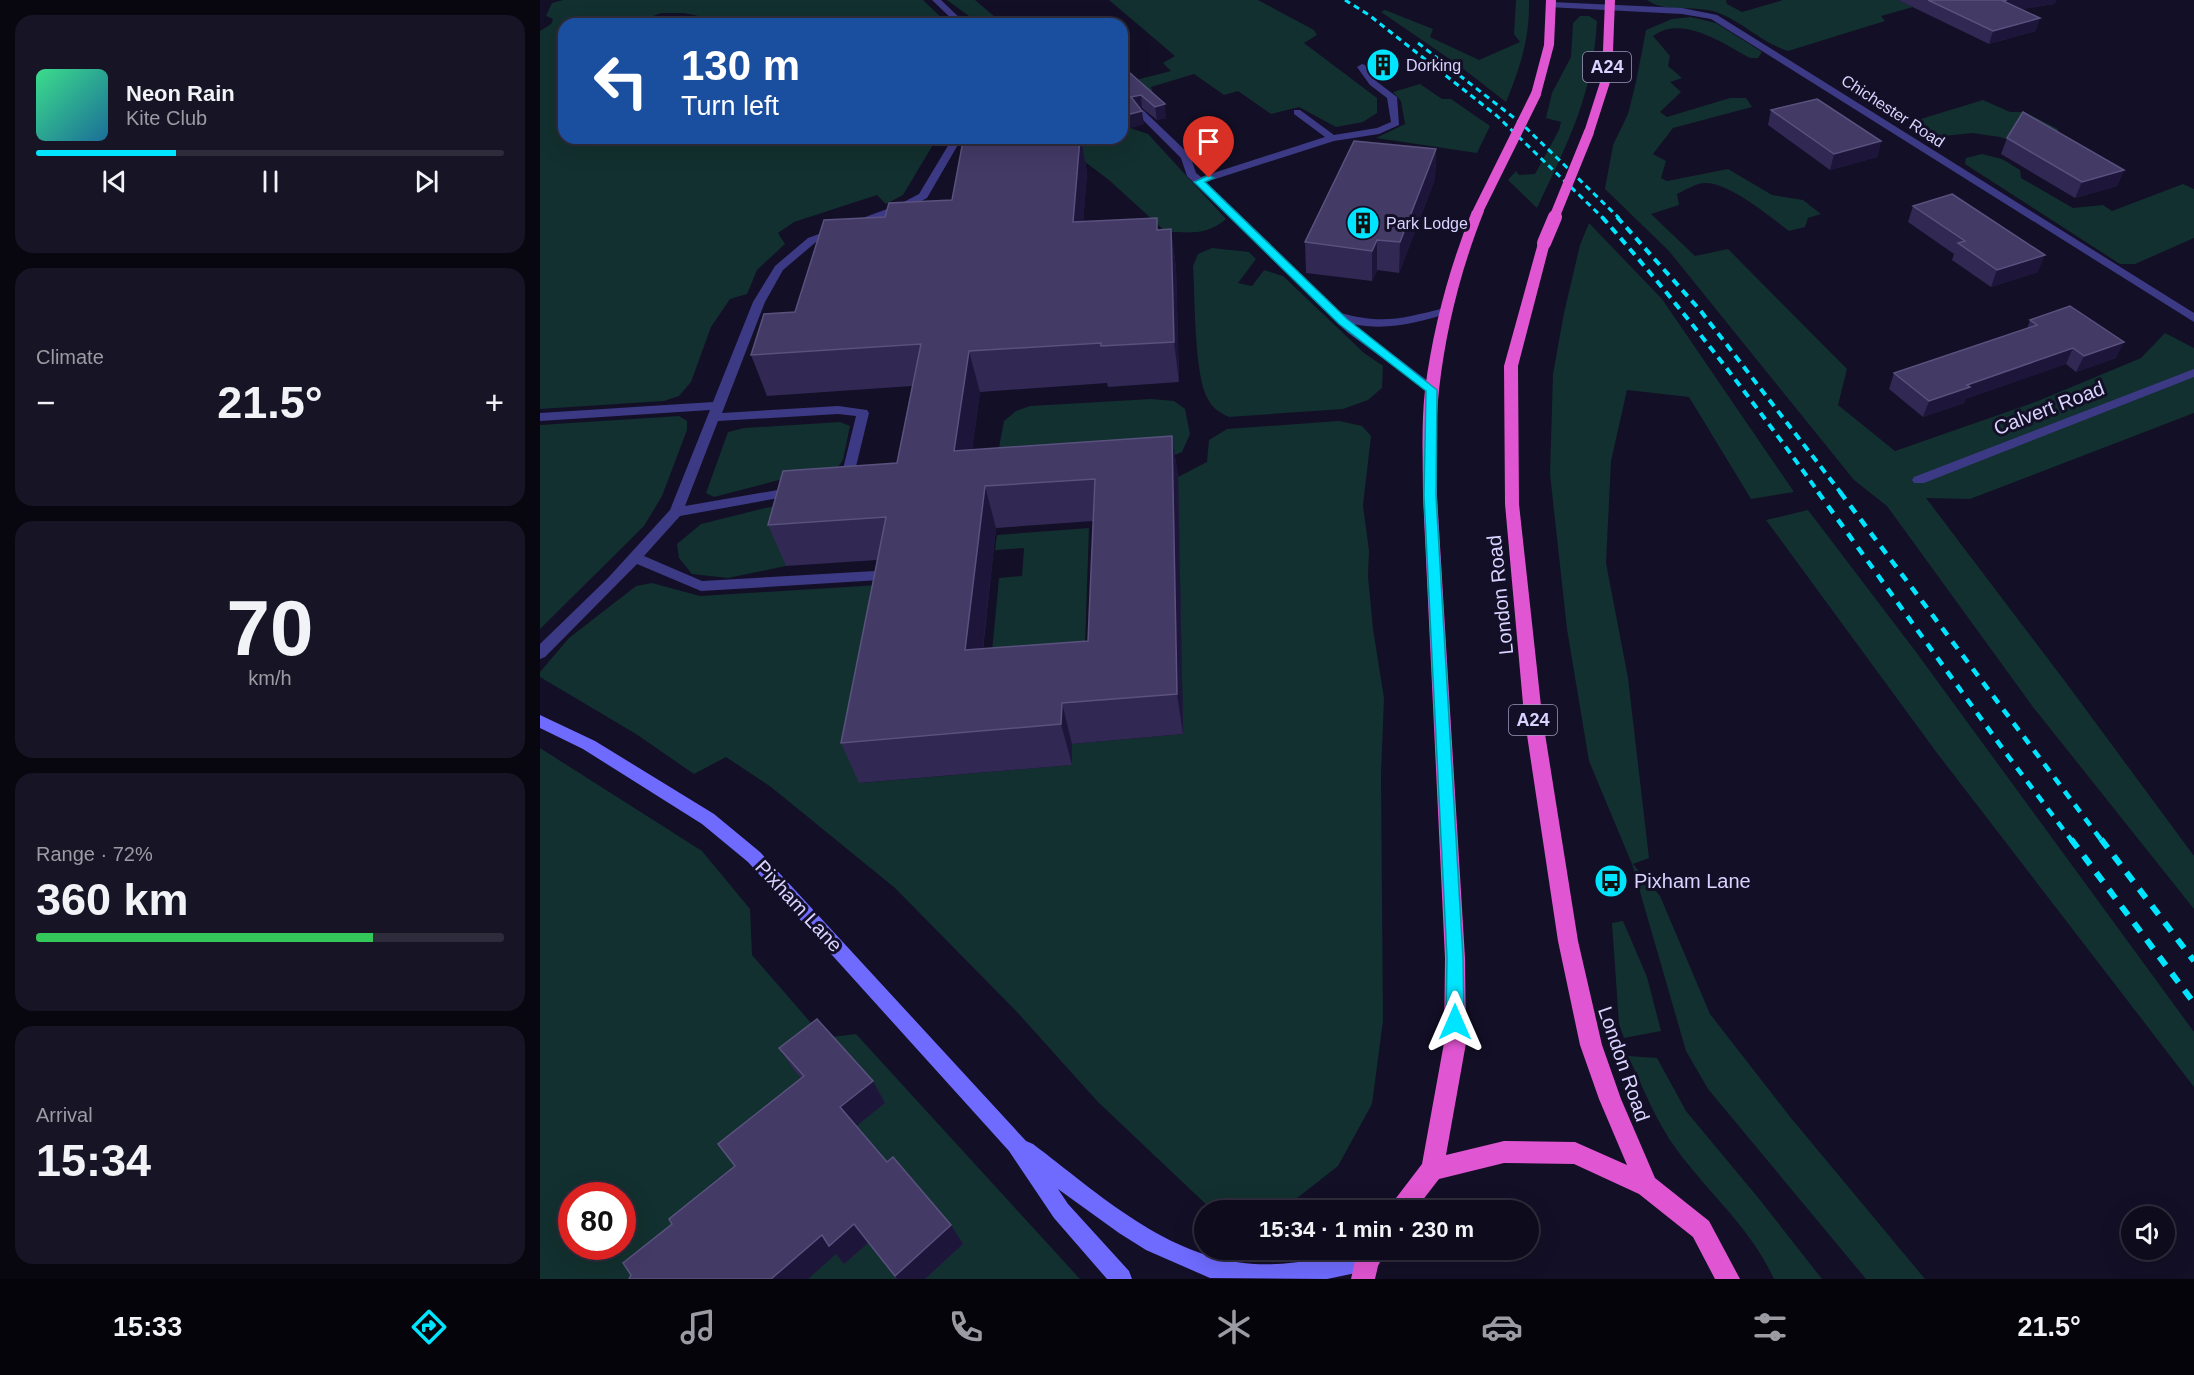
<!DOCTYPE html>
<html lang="en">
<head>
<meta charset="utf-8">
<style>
	:root { --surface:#0e0b1c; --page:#171425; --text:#f1f3f6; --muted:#9b9ba3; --line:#2e2b3b; --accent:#00e5ff }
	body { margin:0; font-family:Arial,sans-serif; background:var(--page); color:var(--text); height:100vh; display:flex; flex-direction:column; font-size:22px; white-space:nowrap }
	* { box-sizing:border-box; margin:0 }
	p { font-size:20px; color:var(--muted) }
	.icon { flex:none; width:33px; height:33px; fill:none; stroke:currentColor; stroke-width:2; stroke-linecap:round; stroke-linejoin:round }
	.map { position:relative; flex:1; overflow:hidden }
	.side { display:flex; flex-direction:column; gap:15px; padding:15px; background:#08060f; width:540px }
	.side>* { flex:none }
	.top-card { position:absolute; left:18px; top:18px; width:570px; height:126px; border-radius:18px; box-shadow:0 6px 24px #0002,0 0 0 2px var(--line); background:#1a4fa0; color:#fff; overflow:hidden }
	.buttons { position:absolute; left:1581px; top:1206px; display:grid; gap:12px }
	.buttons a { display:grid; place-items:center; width:54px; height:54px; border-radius:50%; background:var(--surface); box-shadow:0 6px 24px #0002,0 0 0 2px var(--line); font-size:30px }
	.speed { position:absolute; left:18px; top:1182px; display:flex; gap:12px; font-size:30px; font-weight:700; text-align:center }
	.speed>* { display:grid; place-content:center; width:78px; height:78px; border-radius:50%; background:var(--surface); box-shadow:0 6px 24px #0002,0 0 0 2px var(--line); line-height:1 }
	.speed .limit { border:9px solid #d22; background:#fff; color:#111 }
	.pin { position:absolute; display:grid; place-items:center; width:51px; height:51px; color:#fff; margin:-62px -26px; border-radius:50% 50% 50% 0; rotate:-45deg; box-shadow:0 0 6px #0007 }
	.pin .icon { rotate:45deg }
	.me { position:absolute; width:66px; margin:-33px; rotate:0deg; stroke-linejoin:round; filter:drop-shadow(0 0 4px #0008) }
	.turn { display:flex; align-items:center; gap:21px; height:126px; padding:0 24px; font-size:27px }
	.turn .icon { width:78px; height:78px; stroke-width:2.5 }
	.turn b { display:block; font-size:42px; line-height:51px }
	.big { font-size:45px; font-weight:600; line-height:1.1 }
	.side .card { flex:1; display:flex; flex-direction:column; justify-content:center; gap:9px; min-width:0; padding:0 21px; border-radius:18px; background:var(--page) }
	.side .dial { align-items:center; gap:0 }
	.dial b { font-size:78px; line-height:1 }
	.song { display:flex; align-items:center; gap:18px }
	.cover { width:72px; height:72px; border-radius:9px; background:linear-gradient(135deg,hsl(150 70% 55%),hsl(200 70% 35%)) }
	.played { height:6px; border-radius:3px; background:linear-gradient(90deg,var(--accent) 30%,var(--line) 30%) }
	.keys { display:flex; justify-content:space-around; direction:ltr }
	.heat { display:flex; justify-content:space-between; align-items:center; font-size:33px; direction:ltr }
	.charge { height:9px; border-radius:4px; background:linear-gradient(90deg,#34c759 72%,var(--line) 0) }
	.trip { position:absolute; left:654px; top:1200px; width:345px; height:60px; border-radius:30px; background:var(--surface); box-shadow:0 6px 24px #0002,0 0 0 2px var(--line); font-weight:600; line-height:60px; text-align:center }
	.tab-bar { display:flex; height:96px; justify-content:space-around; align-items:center; background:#06040b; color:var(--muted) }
	.tab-bar .icon { width:42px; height:42px }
	.tab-bar .active { color:var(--accent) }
	.tab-bar b { font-size:27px; color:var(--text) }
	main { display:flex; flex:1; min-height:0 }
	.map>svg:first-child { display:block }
</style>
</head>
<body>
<main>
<section class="side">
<div class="card">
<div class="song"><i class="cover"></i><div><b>Neon Rain</b><p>Kite Club</p></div></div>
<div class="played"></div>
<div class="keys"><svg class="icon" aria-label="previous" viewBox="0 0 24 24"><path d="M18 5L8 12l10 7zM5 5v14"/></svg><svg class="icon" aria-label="pause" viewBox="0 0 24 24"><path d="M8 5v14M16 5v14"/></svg><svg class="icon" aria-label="next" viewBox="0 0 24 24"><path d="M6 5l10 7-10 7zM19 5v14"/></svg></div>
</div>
<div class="card"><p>Climate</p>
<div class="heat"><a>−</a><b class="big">21.5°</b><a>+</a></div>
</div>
<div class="card dial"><b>70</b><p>km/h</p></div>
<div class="card"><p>Range · 72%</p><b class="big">360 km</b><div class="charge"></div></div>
<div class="card"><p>Arrival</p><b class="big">15:34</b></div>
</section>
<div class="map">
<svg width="1654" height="1279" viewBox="0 0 1654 1279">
	<rect width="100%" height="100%" fill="#130f26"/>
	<g fill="#12302f" fill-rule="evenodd">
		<path d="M23,0H383L408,24H196L144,13H121L92,24H24V138H397L363,195L346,204L337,195L254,222L238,233L245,244L217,270L207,294L190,299L171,327L151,382L139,396L124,401L0,409V31L11,24L13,19L6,16L12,3Z"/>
		<path d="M407,0H435L463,24H440Z"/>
		<path d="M569,0H718L774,30L777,35L764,43L837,98V113L823,122L796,127L759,107L731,114L698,91L684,95L654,74L611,87L616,103L592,81L631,71L623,63L635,56Z"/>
		<path d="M976,0H989C990,38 980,68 966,102L917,64L841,12L845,10L893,29L890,37L939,60L980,42L974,34Z"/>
		<path d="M1107,0H1186L1187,4L1202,12L1243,0H1358L1373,7L1341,16L1345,21L1248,51C1222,43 1204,23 1179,13C1157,4 1126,14 1107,0Z"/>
		<path d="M1040,16H1049L1057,21C1053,95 1028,142 997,208L968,180L976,171L979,175L995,174L1019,130L1021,122L1006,118L1012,93L1031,57L1033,23Z"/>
		<path d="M1151,17L1176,23L1222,52L1218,58H1210C1184,44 1142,14 1113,36L1130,56L1128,66L1142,78L1130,82L1141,92L1120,112L1127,117L1190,98H1206L1212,107L1133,128L1113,154L1126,161L1121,178L1127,181L1188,169L1232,195L1263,200L1281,214L1268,218L1265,227L1249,231C1231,217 1187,181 1164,183C1155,184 1145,190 1137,194L1139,205L1111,214L1155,256L1188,249L1307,369L1298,405L1355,451L1498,401L1601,358L1625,333L1654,348V413L1430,499L1386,498L1527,684L1654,856V909L1493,707L1347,506L1314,480L1129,251L1065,189L1073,145L1088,114L1096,82L1106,30L1132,19Z"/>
		<path d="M880,84L902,99H911L950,126L937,153L836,138L865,124L861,101L853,92Z"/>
		<path d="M1443,100L1470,112H1484L1518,129L1517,138L1490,146L1460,137L1432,133L1395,137L1371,122Z"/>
		<path d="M590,128L608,134L686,219C666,236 651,232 626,232L569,180L536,155L540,142L555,138H582V130Z"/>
		<path d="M1442,154L1462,159L1480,170L1481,178L1533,208L1563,205L1572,211L1643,184L1654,189V238L1595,264H1580L1425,164L1426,158Z"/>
		<path d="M1049,223L1122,299L1254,492L1211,499L1149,397L1087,390L1071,461L1066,563L1088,678L1109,858L1093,864L1120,896L1170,1014L1251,1118L1385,1279H1326L1168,1089L1146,1051L1092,864L1049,761L1027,629L1010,474L1013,374L1024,313L1040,245Z"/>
		<path d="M672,248L709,252L716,259L698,283L712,286L724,270L743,276L824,353L843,366L842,388L828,400L803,409L689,417C679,412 673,409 668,399C654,376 655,296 653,266L658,254Z"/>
		<path d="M611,399L634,401L645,409L650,434L642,452L630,457L457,458L464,421L476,411L490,406Z"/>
		<path d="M139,416L147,421V430L122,496L104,526L0,629V425Z"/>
		<path d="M799,421L822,426L831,436L823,505L829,551L828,576L833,629L844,698L841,775L843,1021L832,1104L798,1166L742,1210L671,1209L558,1102L477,1012L355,888L231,787L186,757L154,774L96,734L0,677V672L29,638L96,586L112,583L160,596L355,584L320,783L531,765L532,744L643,734L638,477L667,462L669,440L687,429Z"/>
		<path d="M300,422L310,426L303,460L295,471L270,478L239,480L174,497L166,493L188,432L204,428Z"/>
		<path d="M261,502L246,566L188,578L152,574L139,558L137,544L161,524L225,508Z"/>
		<path d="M1268,510L1376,652L1654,1032V1087L1397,753L1226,520Z"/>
		<path d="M549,528L544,675L449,683L459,578L482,576L484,548L455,550L457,535Z"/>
		<path d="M0,748L162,851L210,909L212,955L284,1038L316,1034L540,1279H0ZM32,1196H82V1246H32Z"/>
		<path d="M1083,921L1107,977L1121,1031L1084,1038L1079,1024L1072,923Z"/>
		<path d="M1088,1056L1117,1058L1146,1111L1220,1200L1282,1279H1234C1210,1227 1170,1195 1137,1150C1116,1122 1103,1087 1088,1056Z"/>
	</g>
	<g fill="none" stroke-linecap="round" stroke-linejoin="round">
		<g fill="#3d3a85" fill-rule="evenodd">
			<path d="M392,0H401L426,24H417Z"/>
			<path d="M822,64L825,65L836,81L857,97L859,125L839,134L794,141L666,182L801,313C844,325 863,318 905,308L909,309V313C877,323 846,331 813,324L896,387L898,390L892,394L808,333L647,176L641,158L595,112L603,110L650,155L656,173L661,177L785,137L754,114V110H760L794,135L837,128L851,122L847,98L830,85L817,67Z"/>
			<path d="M425,138L419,143L387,198L366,209L276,242L243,270L225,302L182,413L298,406L327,410L329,413L312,483L302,485L295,481L301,477L316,416L298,414L178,421L145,506L255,487L262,491L255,495L140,516L104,556L162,581L335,571L342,576L340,580L161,591L97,564L5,657L0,659V644L68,578L130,510L170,410L0,421V413L173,402L213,302L235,266L268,238L358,205L379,194L412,139Z"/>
		</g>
		<g fill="#3d3a85" fill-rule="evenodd">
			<path d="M1011,2L1142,8L1177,15L1654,313V322L1171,19L1142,14L1008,7V3Z"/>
			<path d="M1654,369V377L1384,483H1374L1372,480L1374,477Z"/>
		</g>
		<path fill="#6f6bff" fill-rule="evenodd" d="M0,715L55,741L174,814L220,852L486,1141L493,1144C558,1193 628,1259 714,1264C752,1266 790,1257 827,1250L835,1253L838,1261L835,1269L787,1279L670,1278L606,1250L579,1233L518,1189L528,1204L589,1271L592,1279H567L514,1218L469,1151L208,862L162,824L43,749L0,728Z"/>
		<g fill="#e055d1" fill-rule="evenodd">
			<path d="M1006,0H1016L1014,45L1001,94L996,97L991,94L1004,45Z"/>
			<path d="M1065,0H1075L1072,76L1054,132L1049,135L1044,132L1062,76Z"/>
			<path d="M938,207L944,211C921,269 906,328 899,390C895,425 897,461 897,496L925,958L926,1043L906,1155L964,1141L1035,1142L1087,1165L1059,1099L1040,1045L1018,941L984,715L965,504L964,366L998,243L1004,239L1010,243L978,366L979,504L1002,715L1038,941L1062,1045L1081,1099L1115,1178L1169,1221L1200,1279H1175L1153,1237L1099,1194L1034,1164L964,1163L899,1179L875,1210H850L853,1202L882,1164L904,1043L905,958L883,496C883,461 881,425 885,390C893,328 909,269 932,211Z"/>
			<path d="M821,1250H846L838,1266L835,1279H811L815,1261Z"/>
		</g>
		<g stroke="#00e5ff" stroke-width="3" stroke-dasharray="6 4.5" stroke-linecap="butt">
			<path d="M805,0L829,15L957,116L1063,218"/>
			<path d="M878,43L982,124L1079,218"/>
		</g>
		<g stroke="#00e5ff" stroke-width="4" stroke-dasharray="8 6" stroke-linecap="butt">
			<path d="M1062,217C1140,305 1211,398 1279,493"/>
			<path d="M1077,217L1160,310L1301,493"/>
		</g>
		<g stroke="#00e5ff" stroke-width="4.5" stroke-dasharray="9 8" stroke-linecap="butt">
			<path d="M1278,492L1468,756L1532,841"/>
			<path d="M1300,492L1562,841"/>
		</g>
		<g stroke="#00e5ff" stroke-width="6" stroke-dasharray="11 10" stroke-linecap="butt">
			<path d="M1531,839L1654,1003"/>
			<path d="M1561,839L1654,961"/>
		</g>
		<g stroke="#e055d1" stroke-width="10">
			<path d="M938,211L996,94"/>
			<path d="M1014,218L1049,132"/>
		</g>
		<path stroke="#e055d1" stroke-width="14" d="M1004,243L1015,217"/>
	</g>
	<g fill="#312854" fill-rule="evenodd">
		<path d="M1358,0H1516L1514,4L1482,9L1496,31L1449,44Z"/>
		<path d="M582,75L626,118L617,120L602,108H600L604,124L582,130Z"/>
		<path d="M1231,110L1341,141L1337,157L1290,170L1228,125Z"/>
		<path d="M474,138H541L547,173L543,222L618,230L631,229L636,268L639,382L568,387L567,383L440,392L432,450L632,436L638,477L643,734L532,744V765L319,783L301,743L337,560L246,566L228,525L357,463L372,386L227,396L211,355L255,312L345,217L412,200ZM553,521L548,641L443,649L456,528Z"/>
		<path d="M1467,138L1584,170L1577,186L1535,198L1461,154Z"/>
		<path d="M896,149L895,179L859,273L837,270L832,281L766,273L765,242Z"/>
		<path d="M1373,206L1498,272L1451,287L1412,260L1414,254L1368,222Z"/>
		<path d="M1490,320L1576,358L1536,372L1526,364L1425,399L1424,403L1383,417L1349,389L1354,373L1487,329Z"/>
		<path d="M239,1048L333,1081L345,1103L316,1126L347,1162L423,1244L385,1279H356L328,1243L304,1264L296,1254L132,1224L195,1166L261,1078L254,1070Z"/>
	</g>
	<g fill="#1d163a">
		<path d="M1467,0H1516L1514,4L1459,13L1463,1Z"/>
		<path d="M1500,18L1496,31L1449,44L1453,31Z"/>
		<path d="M601,95L602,108L593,111L591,97Z"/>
		<path d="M625,104L626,118L617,120L615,107Z"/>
		<path d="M602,111L604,124L582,130V116Z"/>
		<path d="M540,138H541L547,173L540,262L533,222Z"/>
		<path d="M1341,141L1337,157L1290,170L1294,154Z"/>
		<path d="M896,149L895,179L859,273L860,242Z"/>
		<path d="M1584,170L1577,186L1535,198L1542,182Z"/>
		<path d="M631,229L636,268L639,382L634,342Z"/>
		<path d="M837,240V270L832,281V251Z"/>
		<path d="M1505,255L1498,272L1451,287L1457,270Z"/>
		<path d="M1584,342L1576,358L1536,372L1544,356Z"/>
		<path d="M1533,348L1526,364L1425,399L1424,403L1383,417L1389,401L1427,385Z"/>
		<path d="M429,351L440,392L426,492L414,451Z"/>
		<path d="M632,436L638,477L643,734L637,694Z"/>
		<path d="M445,486L456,528L438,691L425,650Z"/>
		<path d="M522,703L532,744V765L521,724Z"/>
		<path d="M333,1081L345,1103L314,1128L300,1107Z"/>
		<path d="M314,1224L328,1243L304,1264L296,1254L268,1279H231L282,1235Z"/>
		<path d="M411,1225L423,1244L385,1279H357L355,1276Z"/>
	</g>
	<g fill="#433a66" stroke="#5a527e" stroke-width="1.5" fill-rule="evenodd">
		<path d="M1388,0H1467L1463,1L1500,18L1453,31Z"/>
		<path d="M590,73L625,104L615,107L601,95L591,97L602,111L582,116V75Z"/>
		<path d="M1277,99L1341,141L1294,154L1231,110Z"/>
		<path d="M1483,112L1584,170L1542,182L1467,138Z"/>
		<path d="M474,138H540L533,222L617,218V230L631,229L634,342L561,346V343L429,351L414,451L632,436L637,694L522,703L521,724L301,743L346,517L228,525L243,471L357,463L381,344L211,355L224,314L255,312L284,220L345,217L349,203L412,200L423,141ZM555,479L548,641L425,650L445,486Z"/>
		<path d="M814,141L896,149L860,242L837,240L832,251L765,242Z"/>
		<path d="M1412,194L1505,255L1457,270L1418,243L1425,241L1373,206Z"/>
		<path d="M1530,306L1584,342L1544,356L1533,348L1427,385L1430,387L1389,401L1354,373L1497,325L1490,320Z"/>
		<path d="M277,1019L333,1081L300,1107L347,1162L353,1157L411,1225L355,1276L314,1224L289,1246L282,1235L231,1279H89L91,1275L83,1263L132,1224L129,1219L195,1166L178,1144L264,1076L239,1048Z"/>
	</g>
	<path fill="#00e5ff" stroke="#0095a6" stroke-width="1.5" d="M669,175L674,178L665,182L807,319L897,390L896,496L923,958L924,1022L921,1027L915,1030L909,1027L906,1022L907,958L884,496L886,391L799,324L654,182Z"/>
	<defs>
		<g id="building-disc" transform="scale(1.725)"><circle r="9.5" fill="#00e5ff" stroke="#130f26"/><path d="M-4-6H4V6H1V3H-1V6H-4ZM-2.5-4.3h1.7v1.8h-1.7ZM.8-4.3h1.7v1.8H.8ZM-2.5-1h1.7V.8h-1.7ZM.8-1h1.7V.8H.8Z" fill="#111"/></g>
		<g id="bus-disc" transform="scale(1.725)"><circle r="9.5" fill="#00e5ff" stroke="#130f26"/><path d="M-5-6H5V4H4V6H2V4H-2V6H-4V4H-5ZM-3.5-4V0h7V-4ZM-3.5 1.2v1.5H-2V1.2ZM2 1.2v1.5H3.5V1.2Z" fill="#111"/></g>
	</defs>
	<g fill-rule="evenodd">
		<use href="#building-disc" x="843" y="65"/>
		<use href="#building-disc" x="823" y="223"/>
		<use href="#bus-disc" x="1071" y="881"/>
	</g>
	<g text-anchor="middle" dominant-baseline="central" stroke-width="6" stroke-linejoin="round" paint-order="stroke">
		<g font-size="16" fill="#d9d4ff" stroke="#130f26" text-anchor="start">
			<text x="866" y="65">Dorking</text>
			<text x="846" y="223">Park Lodge</text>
		</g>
		<g font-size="16" fill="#d9d4ff" stroke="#130f26">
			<text transform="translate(1353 111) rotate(33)">Chichester Road</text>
		</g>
		<g fill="#130f26" stroke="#9e99be" stroke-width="1.5">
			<rect x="1043" y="52" width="48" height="30" rx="4.5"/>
			<rect x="969" y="705" width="48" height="30" rx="4.5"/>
		</g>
		<g font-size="18" font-weight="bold" fill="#d9d4ff">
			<text x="1067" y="67">A24</text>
			<text x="993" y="720">A24</text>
		</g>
		<g font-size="20" fill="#d9d4ff" stroke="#130f26">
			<text transform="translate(1509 408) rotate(-21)">Calvert Road</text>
			<text transform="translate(960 595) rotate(-96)">London Road</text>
			<text transform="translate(259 906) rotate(47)">Pixham Lane</text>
			<text transform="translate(1084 1064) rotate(71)">London Road</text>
		</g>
		<g font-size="20" fill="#d9d4ff" stroke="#130f26" text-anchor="start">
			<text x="1094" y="881">Pixham Lane</text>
		</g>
	</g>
</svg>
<div class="buttons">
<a><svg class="icon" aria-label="sound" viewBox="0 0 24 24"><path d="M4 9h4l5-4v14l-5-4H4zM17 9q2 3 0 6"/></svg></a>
</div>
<div class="speed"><div class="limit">80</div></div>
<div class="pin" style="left:669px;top:178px;background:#d93025"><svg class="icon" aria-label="arrive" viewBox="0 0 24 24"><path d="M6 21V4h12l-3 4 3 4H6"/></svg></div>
<svg class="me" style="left:915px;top:1022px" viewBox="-20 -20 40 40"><path d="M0-17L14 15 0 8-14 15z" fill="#00e5ff" stroke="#fff" stroke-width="4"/></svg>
<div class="trip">15:34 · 1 min · 230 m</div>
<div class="top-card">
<div class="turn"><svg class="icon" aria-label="left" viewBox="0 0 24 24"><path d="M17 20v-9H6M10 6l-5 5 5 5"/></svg><div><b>130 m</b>Turn left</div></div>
</div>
</div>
</main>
<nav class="tab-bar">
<b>15:33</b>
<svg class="icon active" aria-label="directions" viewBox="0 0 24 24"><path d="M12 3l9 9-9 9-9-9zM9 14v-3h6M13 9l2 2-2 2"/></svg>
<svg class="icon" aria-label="music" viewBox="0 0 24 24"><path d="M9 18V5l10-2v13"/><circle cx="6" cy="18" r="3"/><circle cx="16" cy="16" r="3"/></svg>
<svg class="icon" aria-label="phone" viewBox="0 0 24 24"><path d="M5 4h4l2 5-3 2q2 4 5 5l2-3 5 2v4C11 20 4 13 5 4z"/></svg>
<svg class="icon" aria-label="climate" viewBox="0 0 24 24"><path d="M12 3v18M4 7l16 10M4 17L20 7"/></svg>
<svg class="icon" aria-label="car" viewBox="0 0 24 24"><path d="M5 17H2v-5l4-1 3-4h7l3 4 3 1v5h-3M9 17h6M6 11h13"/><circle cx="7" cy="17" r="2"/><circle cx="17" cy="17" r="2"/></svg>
<svg class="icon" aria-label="filters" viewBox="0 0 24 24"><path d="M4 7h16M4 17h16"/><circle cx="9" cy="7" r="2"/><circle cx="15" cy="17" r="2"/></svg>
<b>21.5°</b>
</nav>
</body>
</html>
